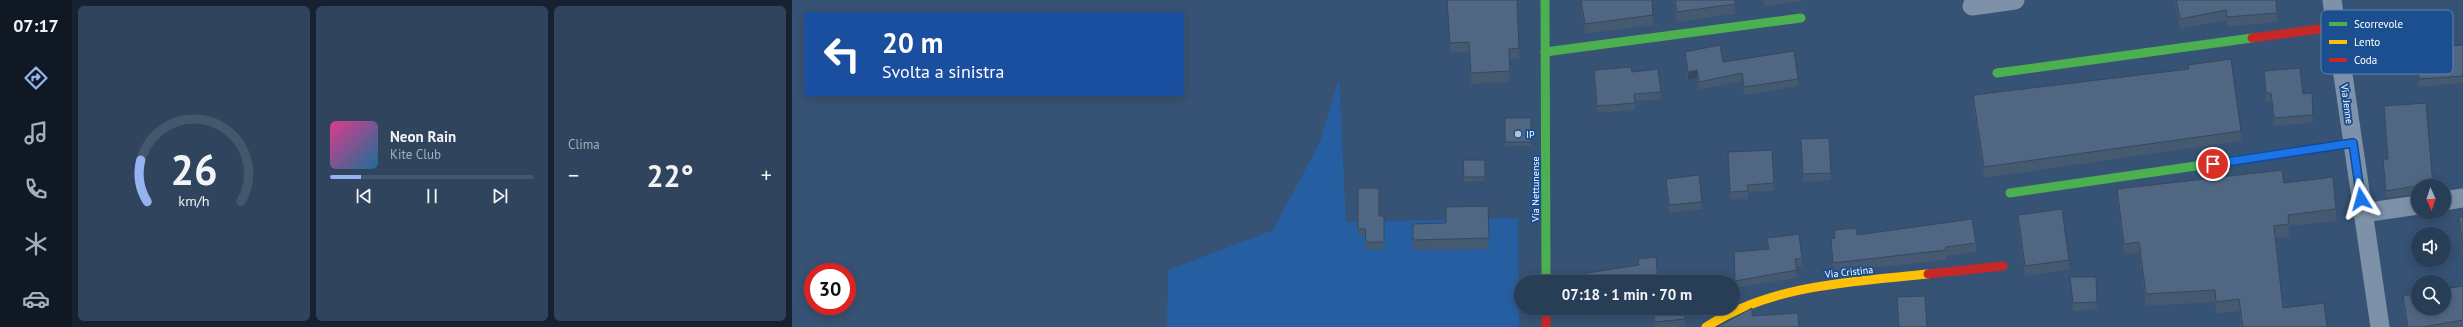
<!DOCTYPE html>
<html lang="it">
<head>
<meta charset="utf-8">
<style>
	:root { --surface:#283e57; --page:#30455d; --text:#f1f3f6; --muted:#a5aeba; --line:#44576d; --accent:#95b2f1 }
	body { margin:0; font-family:"PT Sans",sans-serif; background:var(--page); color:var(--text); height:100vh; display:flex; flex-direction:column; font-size:15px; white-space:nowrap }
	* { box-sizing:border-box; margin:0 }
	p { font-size:13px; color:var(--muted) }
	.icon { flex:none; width:22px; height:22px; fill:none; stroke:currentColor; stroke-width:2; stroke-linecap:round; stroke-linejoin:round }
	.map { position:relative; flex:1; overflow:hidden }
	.drawer { display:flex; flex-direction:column; gap:6px; padding:6px; background:#162230; width:720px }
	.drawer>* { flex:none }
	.banner { position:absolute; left:12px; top:12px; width:380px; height:84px; border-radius:4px; box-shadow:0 2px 10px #0003,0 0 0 1px var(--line); background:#1a4fa0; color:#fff; overflow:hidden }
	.needle { width:26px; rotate:177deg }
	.controls { position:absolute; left:1619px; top:179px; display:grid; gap:8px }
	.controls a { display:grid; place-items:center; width:40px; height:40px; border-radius:50%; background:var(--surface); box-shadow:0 2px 10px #0003,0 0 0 1px var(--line); font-size:20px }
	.speed { position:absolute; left:12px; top:263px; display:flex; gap:8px; font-size:20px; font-weight:700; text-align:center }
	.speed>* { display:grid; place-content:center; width:52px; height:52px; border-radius:50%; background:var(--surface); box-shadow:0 2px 10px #0003,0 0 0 1px var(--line); line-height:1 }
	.speed .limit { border:6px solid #d22; background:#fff; color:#111 }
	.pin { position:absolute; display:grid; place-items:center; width:34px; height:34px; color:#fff; margin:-17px; border:2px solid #fff; border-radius:50%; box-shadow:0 1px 4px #0007 }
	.me { position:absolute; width:44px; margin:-22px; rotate:352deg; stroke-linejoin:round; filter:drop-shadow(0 0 3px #0008) }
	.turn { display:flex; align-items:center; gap:14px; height:84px; padding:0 12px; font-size:18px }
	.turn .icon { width:52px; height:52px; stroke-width:2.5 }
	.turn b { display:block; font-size:28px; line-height:34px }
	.big { font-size:30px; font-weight:600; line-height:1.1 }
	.drawer .card { flex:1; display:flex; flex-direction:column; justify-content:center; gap:6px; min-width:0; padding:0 14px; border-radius:6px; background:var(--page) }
	.drawer .dial { align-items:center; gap:0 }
	.dial svg { height:104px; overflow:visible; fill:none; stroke:var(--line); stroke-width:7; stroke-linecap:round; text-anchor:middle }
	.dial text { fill:var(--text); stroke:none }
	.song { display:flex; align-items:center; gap:12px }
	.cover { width:48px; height:48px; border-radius:6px; background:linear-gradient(135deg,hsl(330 70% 55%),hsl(200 70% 35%)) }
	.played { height:4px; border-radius:2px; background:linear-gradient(90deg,var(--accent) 15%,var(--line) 15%) }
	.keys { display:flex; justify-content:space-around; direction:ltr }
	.heat { display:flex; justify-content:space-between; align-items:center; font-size:22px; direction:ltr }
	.drawer .tiles { flex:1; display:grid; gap:6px; grid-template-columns:repeat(3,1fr) }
	.trip { position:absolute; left:722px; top:275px; width:226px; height:40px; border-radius:20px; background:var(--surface); box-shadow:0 2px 10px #0003,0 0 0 1px var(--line); font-weight:600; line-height:40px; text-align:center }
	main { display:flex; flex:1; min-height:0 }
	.menu { display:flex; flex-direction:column; width:72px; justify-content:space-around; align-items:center; background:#101923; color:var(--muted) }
	.menu .icon { width:28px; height:28px }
	.menu .selected { color:var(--accent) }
	.menu b { font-size:18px; color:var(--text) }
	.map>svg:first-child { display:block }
</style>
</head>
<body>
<main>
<nav class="menu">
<b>07:17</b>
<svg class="icon selected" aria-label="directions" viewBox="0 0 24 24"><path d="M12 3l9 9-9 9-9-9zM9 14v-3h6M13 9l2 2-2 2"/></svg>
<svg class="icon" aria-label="music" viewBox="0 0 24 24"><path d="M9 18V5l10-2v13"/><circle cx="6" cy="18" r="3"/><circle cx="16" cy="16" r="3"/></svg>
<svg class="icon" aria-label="phone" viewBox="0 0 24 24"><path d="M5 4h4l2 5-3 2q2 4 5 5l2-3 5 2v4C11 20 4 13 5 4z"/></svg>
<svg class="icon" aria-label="climate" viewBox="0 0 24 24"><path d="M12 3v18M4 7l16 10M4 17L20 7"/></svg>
<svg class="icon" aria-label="car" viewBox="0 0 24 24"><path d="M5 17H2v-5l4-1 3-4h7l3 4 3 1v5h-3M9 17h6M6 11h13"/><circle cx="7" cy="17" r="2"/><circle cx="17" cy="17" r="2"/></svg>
</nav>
<section class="drawer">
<div class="tiles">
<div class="card dial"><svg viewBox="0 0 100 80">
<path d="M14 69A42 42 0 1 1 86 69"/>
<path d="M14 69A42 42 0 0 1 9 37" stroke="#95b2f1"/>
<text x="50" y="56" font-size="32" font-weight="700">26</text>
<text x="50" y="72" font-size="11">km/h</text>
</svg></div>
<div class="card">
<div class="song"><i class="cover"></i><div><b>Neon Rain</b><p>Kite Club</p></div></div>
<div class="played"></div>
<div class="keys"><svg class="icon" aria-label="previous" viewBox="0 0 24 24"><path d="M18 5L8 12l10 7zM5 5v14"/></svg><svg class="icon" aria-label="pause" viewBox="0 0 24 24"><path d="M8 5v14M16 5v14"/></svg><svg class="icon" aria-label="next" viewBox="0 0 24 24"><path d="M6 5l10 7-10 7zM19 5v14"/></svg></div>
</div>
<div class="card"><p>Clima</p>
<div class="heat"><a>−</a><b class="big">22°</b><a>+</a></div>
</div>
</div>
</section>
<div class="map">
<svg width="1671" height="327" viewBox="0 0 1671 327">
	<rect width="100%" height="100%" fill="#365274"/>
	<path fill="#265fa1" d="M547,77L554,222L726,218L727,327H375L376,270L481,230L528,142Z"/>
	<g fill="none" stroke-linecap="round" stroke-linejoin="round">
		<g stroke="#7d92a8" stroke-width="19">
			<path d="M1540,0L1588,327"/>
			<path d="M1180,6L1223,0"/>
			<path d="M1652,201L1671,198"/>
			<path d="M1571,213L1626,205"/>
		</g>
		<g stroke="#4caf50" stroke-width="9">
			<path d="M753,0L754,282"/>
			<path d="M753,52L1009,18"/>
			<path d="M1205,73L1460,38"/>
			<path d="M1218,193L1500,152"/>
		</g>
		<path stroke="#ffc107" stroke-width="9" d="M914,327C980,284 1060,282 1136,274"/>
		<g stroke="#c62828" stroke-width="9">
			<path d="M1460,38L1544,27"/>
			<path d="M1500,152L1561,143"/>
			<path d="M1136,274L1211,266"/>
			<path d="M754,308V327"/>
		</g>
	</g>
	<g fill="#455971">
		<path d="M655,0H725L727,59H717L718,82L679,84L677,52L658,53Z"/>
		<path d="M789,0H860L861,15V25L793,34L789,8Z"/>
		<path d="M881,0H943V14L885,22Z"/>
		<path d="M971,0H1011V1L972,6Z"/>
		<path d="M1382,0H1484L1485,13V22L1435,27L1434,20L1388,29Z"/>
		<path d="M1671,45V83L1627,87L1625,48Z"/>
		<path d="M893,52L931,62L1006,79V86L952,95L950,81L907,90L905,78L896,80L893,60Z"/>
		<path d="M1396,65L1449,131V141L1192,178L1181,105V95L1396,69Z"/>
		<path d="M802,70L840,72L869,92V99L843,101V110L805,113L802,78Z"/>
		<path d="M1472,71L1511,94L1521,115V123L1482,126L1479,101H1474Z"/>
		<path d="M1592,106L1626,186V195L1624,194L1594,198L1591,167V159H1595Z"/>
		<rect x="713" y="118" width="26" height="28"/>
		<path d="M1009,139L1039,173V180L1011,182Z"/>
		<path d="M936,152L982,183V191L956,192V199L938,200Z"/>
		<path d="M671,160H693V181L672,182Z"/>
		<path d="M874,179L910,202V209L877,213L874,187Z"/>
		<path d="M566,188L587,216H592V249L574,250L573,236H566Z"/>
		<path d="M1325,189L1544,209V221L1497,226V236L1484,238L1491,308L1535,327H1449L1447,311L1424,314L1423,302L1354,306L1347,253L1332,255L1325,201Z"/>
		<path d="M696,206L697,249L621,250V224L654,223Z"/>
		<path d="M1226,215L1277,260V270L1233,276L1226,226Z"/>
		<path d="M1671,216V260L1667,227V217Z"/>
		<path d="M1042,230L1065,235L1184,243V252L1154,256V260L1041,272L1039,248V239L1042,238Z"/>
		<path d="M975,238L1010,259V266L1004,267L1005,278L943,288L942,252L976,249Z"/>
		<path d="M1278,277H1304L1305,309L1281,311L1278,284Z"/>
		<path d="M1671,286V327H1615L1611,306V296Z"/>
		<path d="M1105,297L1135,327H1106Z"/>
		<path d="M799,308H892L893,326L886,327H862L860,309L800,317Z"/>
	</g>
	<path fill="#38485c" d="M905,70V78L896,80V72Z"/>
	<g fill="#506783" stroke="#38485c">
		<path d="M655,0H725L727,48L717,49L718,71L679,73L677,42L658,43Z"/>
		<path d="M789,0H860L861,15L793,24Z"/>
		<path d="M883,0H943V4L885,12Z"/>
		<path d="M1384,0H1484L1485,13L1435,17L1434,10L1388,19Z"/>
		<path d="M928,45L931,62L1002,51L1006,79L952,87L950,73L907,82L905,70L896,72L893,52Z"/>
		<path d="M1671,45V76L1627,79L1625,48Z"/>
		<path d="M1439,59L1449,131L1192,167L1181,95L1397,69L1396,65Z"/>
		<path d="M839,67L840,72L866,69L869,92L842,94L843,103L805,106L802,70Z"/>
		<path d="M1508,68L1511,94L1520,93L1521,115L1482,118L1479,93H1474L1472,71Z"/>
		<path d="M1634,103L1641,186H1626V187L1624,186L1594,191L1591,159H1596L1592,106Z"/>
		<rect x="713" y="118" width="26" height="24"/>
		<path d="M1037,138L1039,173L1011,174L1009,139Z"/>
		<path d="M980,150L982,183L955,185L956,191L938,192L936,152Z"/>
		<path d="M671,160H693V177H672Z"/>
		<path d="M1490,170L1492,183L1541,177L1544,209L1496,215L1497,224L1482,226L1491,308L1532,303L1535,327H1451L1447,299L1424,302L1423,290L1354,294L1347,242L1332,244L1325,189Z"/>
		<path d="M907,175L910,202L877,205L874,179Z"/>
		<path d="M566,188H587V216H592V242H574L573,229H566Z"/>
		<path d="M696,206L697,238L621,240V224L654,223V207Z"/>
		<path d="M1270,209L1277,260L1233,266L1226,215Z"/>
		<path d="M1671,216V249L1667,217Z"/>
		<path d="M1180,219L1184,243L1154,247V250L1041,263L1039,239L1043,238L1042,230L1064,228L1065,235Z"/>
		<path d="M1007,234L1010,259H1003L1005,270L943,281L942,252L977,249L975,238Z"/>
		<path d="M864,257L866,282H797L795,273L847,265L846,259Z"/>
		<path d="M1278,277H1304L1305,302L1281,303Z"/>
		<path d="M1671,286V320L1630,327H1616L1611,296L1626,293V308H1652V289Z"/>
		<path d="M1133,296L1135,327H1107L1105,297Z"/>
		<path d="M800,308H813L800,310Z"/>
		<path d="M861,308H892L893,319L863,322Z"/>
		<path d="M960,308V316L1006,313L1007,327H925Z"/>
	</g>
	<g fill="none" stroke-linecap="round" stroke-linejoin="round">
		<g stroke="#114b97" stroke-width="10">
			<path id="route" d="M1421,164L1561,143L1569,199"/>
		</g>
		<use href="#route" stroke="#1a73e8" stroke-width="7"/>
	</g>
	<circle fill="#b9c2ce" stroke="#1b4f8f" stroke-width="1.5" cx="726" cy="134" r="4"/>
	<g text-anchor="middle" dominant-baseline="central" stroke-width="4" stroke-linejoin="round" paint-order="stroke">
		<g font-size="10" fill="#fff" stroke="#1b4f8f">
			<text transform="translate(1555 104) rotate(82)">Via Jenne</text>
			<text transform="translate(743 189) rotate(-90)">Via Nettunense</text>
			<text transform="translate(1057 272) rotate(-6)">Via Cristina</text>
		</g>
		<g font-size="10" fill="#fff" stroke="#1b4f8f" text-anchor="start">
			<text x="734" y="134">IP</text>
		</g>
	</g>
	<rect x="1529" y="10" width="132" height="64" rx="6" fill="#1b4f8f" stroke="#5f84b1" stroke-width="1"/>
	<rect x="1537" y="22" width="18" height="4" fill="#4caf50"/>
	<rect x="1537" y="40" width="18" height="4" fill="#ffc107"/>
	<rect x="1537" y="58" width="18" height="4" fill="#c62828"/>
	<g font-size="11" fill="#fff">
		<text x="1562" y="28">Scorrevole</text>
		<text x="1562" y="46">Lento</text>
		<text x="1562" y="64">Coda</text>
	</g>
</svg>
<div class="controls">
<a><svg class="needle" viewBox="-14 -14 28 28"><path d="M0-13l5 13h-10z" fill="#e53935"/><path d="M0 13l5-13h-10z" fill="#a5aeba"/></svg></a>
<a><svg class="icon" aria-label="sound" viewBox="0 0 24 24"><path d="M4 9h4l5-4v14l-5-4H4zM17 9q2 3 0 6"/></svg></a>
<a><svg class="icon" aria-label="search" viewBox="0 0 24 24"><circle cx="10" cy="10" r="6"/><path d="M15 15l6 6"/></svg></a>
</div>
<div class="speed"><div class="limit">30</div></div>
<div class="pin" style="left:1421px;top:164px;background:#d93025"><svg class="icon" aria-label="arrive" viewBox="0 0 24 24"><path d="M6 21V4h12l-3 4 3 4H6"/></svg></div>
<svg class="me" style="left:1569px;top:199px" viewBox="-20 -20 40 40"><path d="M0-17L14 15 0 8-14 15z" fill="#1a73e8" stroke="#fff" stroke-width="4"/></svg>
<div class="trip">07:18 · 1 min · 70 m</div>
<div class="banner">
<div class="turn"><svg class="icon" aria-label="left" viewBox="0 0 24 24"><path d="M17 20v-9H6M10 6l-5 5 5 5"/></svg><div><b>20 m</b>Svolta a sinistra</div></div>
</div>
</div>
</main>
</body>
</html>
